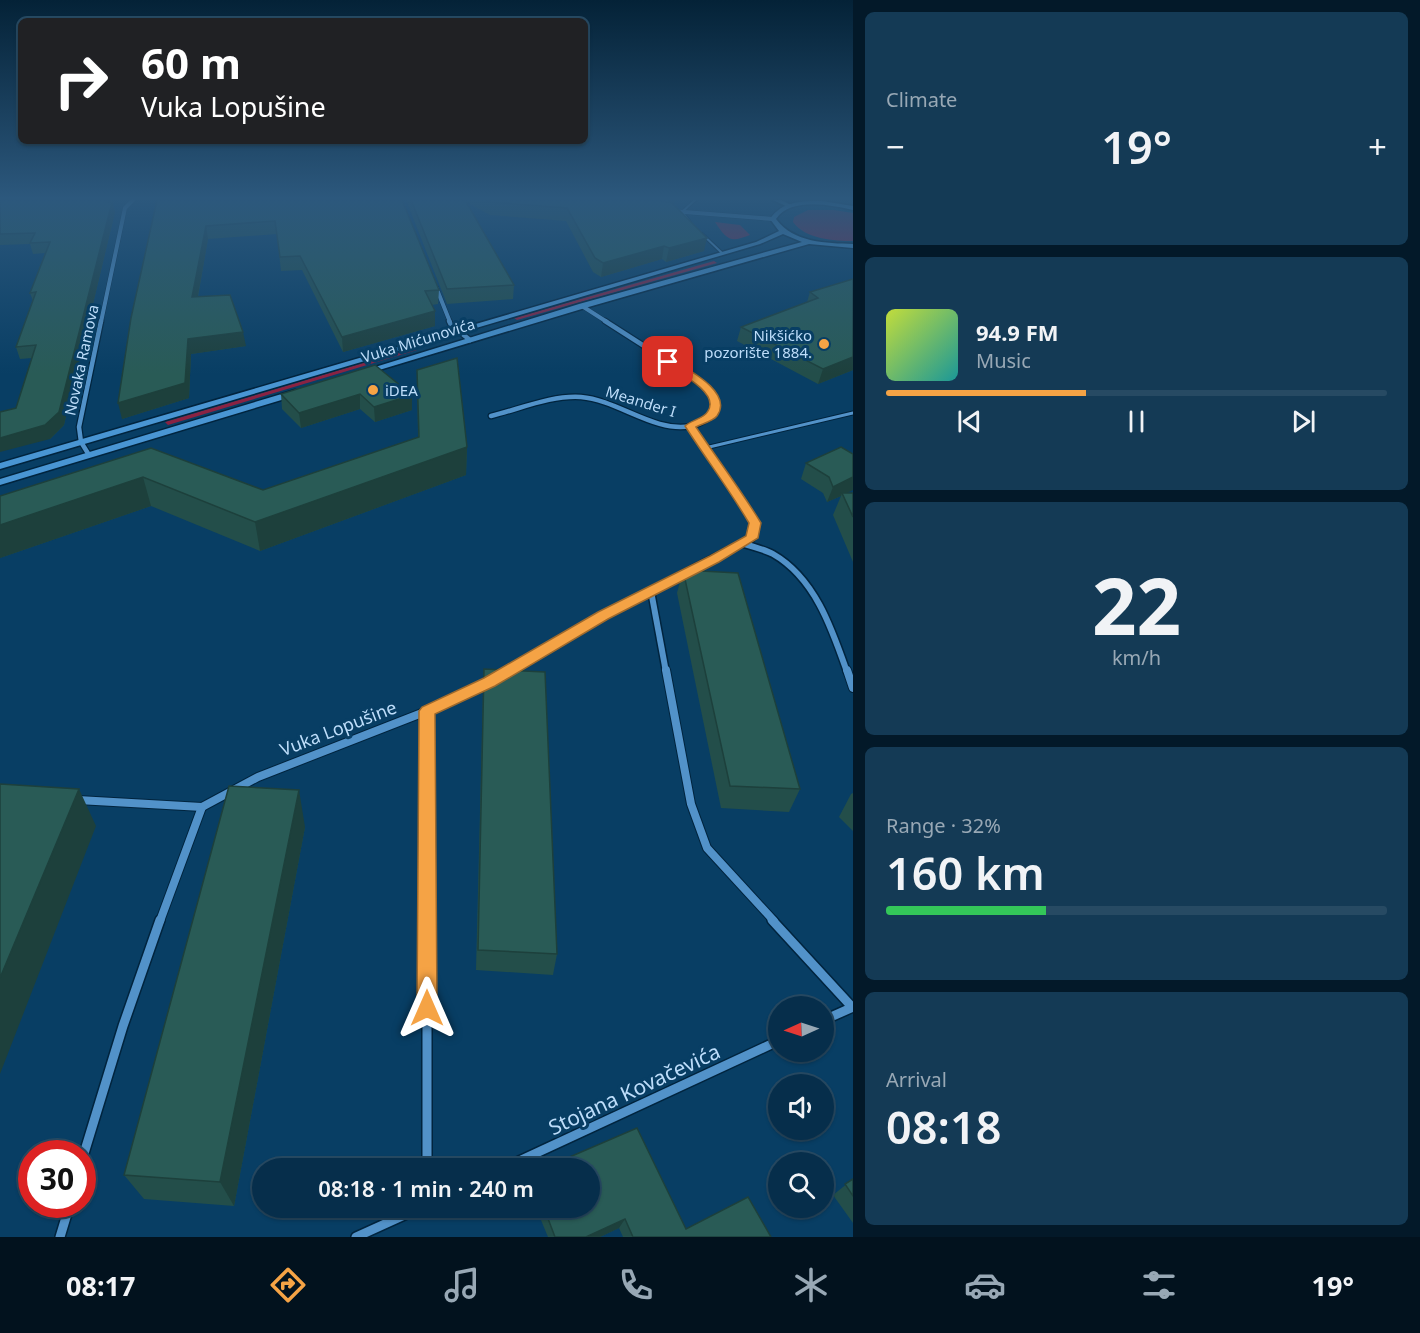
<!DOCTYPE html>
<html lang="en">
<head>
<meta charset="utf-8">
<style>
	:root { --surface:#062e4b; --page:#143a55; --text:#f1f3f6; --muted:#98a8b5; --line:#274a63; --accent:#f5a345 }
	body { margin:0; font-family:"Noto Sans",sans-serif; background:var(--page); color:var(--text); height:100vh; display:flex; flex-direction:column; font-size:22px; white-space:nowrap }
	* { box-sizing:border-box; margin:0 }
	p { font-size:20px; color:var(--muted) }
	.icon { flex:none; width:33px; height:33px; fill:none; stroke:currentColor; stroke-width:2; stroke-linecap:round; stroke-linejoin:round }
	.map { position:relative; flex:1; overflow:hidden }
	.sheet { display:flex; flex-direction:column; gap:12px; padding:12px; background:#031929; width:567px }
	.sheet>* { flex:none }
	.hud { position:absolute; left:18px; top:18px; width:570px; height:126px; border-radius:9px; box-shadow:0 2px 4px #0004,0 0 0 2px var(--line); background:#202124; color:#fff; overflow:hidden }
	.needle { width:39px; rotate:267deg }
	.tools { position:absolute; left:768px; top:996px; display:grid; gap:12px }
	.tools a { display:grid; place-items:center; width:66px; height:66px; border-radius:50%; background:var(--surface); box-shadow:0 2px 4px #0004,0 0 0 2px var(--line); font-size:30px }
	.speed { position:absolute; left:18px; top:1140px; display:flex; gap:12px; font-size:30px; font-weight:700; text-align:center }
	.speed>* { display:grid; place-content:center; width:78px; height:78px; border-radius:50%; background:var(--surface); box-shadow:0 2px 4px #0004,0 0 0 2px var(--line); line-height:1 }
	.speed .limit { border:9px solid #d22; background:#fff; color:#111 }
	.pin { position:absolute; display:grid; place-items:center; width:51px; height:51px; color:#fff; margin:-26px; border-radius:12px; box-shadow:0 3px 9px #0006 }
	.me { position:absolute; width:66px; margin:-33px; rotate:0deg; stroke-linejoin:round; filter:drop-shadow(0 0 4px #0008) }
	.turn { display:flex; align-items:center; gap:21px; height:126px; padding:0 24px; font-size:27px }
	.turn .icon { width:78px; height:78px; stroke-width:2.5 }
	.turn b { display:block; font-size:42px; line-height:51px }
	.big { font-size:45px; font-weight:600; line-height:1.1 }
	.sheet .widget { flex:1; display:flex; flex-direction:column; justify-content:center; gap:9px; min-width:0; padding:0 21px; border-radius:9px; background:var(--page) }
	.sheet .dial { align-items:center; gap:0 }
	.dial b { font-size:78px; line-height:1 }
	.song { display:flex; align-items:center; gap:18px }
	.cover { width:72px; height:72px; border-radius:9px; background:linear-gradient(135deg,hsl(70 70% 55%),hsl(180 70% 35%)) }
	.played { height:6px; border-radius:3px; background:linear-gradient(90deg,var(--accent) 40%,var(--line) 40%) }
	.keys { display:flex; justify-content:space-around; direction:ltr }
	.heat { display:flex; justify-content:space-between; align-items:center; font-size:33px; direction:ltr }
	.charge { height:9px; border-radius:4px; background:linear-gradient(90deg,#34c759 32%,var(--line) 0) }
	.trip { position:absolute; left:252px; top:1158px; width:348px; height:60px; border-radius:30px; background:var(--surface); box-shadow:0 2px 4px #0004,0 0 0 2px var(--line); font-weight:600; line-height:60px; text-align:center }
	.dock { display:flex; height:96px; justify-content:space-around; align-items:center; background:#02121e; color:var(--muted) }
	.dock .icon { width:42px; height:42px }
	.dock .on { color:var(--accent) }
	.dock b { font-size:27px; color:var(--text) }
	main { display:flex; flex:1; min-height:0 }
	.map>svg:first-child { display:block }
</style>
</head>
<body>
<main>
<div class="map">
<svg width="853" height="1237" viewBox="0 0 853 1237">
	<rect width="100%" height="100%" fill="#083e64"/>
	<g fill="#892343">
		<path d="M808,210H834L853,213V241C834,241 805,239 793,222L794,217Z"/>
		<path d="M715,222L740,225L750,235C730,243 727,240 715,222Z"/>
		<path d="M714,261L717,263L517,320L514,318Z"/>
		<path d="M414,348L417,350L168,425L165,422Z"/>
	</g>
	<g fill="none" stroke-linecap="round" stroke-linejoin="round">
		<g stroke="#01243e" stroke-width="4">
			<g id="service-far1">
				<path d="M690,222L682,212L695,200"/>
				<path d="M702,234L722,253"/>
			</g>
		</g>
		<g stroke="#01243e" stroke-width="5">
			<path id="service" d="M705,448L853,413"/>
		</g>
		<g stroke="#01243e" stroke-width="5">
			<g id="minor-far4">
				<path d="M672,211L773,219"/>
				<path d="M436,287L450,322"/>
				<path d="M582,306L607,322"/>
				<path d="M101,322L125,208L133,200"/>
			</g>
		</g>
		<g stroke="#01243e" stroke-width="7">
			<g id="minor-far3">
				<path d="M449,321L451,325L470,340"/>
				<path d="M491,416C520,409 551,395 581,397C618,400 654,433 691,426C699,425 706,420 712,416L714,399L705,385L605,321"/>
				<path d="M690,426L725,476"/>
				<path d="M89,455L81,442L79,427L101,321"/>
			</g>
		</g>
		<g stroke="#01243e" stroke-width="9">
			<g id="minor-far2">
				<path d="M742,543C752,547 764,549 773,554C815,578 832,629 847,672"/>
				<path d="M651,591L666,672"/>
				<path d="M506,672L603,615L752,538L755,523L724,475"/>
			</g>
		</g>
		<g stroke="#01243e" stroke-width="10">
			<g id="minor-far1">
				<path d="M666,670L691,804L707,848L774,921"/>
				<path d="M847,670L853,688"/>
				<path d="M503,674L509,670"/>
				<path d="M427,711V921"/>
				<path d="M78,800L202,807"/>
				<path d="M160,921L202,807L258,777L427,711L490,682"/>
			</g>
		</g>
		<g stroke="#01243e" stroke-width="12">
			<g id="minor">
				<path d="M427,920V1168"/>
				<path d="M772,920L852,1007"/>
				<path d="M824,1020L853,1007"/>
				<path d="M82,1160L123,1026L160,920"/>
				<path d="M504,1168L778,1041"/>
				<path d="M60,1237L70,1204"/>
				<path d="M356,1237L420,1208"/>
			</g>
		</g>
		<g stroke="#01243e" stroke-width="4">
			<path id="tertiary" d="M773,200H781L793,206L788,207Z"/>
		</g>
		<g stroke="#01243e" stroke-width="3">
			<g id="secondary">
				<path d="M822,201L853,206V210C831,205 791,197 776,219C794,243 826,243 853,244V248L809,244L585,308L366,374L359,372L579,304L802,242L783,234L760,244L0,469V463L756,242L779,231L770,219C782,201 802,201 822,201Z"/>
				<path d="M295,390L298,391V395L0,485V479Z"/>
			</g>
		</g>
		<use href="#service-far1" stroke="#5292c9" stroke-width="2"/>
		<use href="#service" stroke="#5292c9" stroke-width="3"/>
		<use href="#minor-far4" stroke="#5292c9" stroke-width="4"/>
		<use href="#minor-far3" stroke="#5292c9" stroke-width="4.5"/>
		<use href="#minor-far2" stroke="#5292c9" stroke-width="6"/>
		<use href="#minor-far1" stroke="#5292c9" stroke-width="8"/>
		<use href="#minor" stroke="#5292c9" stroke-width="9"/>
		<use href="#tertiary" fill="#5292c9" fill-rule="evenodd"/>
		<use href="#secondary" fill="#4995d3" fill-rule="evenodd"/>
	</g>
	<g fill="#234e4a">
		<path d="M0,200H112L115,212L64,425L50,439L16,408L32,358L20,359L16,347L33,301L30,293L45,253L33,254L30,244L0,245Z"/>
		<path d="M157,200H402L439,290L438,304L432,305L435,326L343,352L302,270L281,271L277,234L208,239L198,297L246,346L191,354L189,398L122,419Z"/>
		<path d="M406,200H677L672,204L704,251L666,262L662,259L601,277L593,272L566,221L490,215L466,202L514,285L513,299L447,304Z"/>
		<path d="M853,279V370L818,384L737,341L741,327L807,302L810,292Z"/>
		<path d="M375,365L412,410L375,422L360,409L301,428L282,409L281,394Z"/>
		<path d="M417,370L467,447L466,475L260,551L151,506L0,558L151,448L263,490L418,437Z"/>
		<path d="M841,447L846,493H853V562L833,515L841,496L827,502L823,493L801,479L806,463Z"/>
		<path d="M683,570L800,789L789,812L721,808L677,593Z"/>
		<path d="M484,669L557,954L553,975L476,970L483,693Z"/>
		<path d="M853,793V831L839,817L851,794Z"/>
		<path d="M305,827L234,1206L144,1199L124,1175Z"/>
		<path d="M853,1179V1223L833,1195Z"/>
		<path d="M536,1208H590L686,1229L771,1237H623L619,1228L600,1237H548Z"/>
	</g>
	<g fill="#1d403c">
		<path d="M110,200H112L115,212L64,425L50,439L0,452V438L45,425Z"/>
		<path d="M669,200H677L668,207Z"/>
		<path d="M206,226L208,239L195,312L192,297Z"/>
		<path d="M707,238L704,251L666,262L669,248Z"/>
		<path d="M664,246L662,259L601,277L603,263Z"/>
		<path d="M435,311V326L343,352L342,337Z"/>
		<path d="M243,332L246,346L191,354L189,398L122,419L118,403L188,339Z"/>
		<path d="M853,357V370L818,384L823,369Z"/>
		<path d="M360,394V409L301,428L299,413Z"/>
		<path d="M412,395V410L375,422L374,407Z"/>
		<path d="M467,447L466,475L260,551L255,522Z"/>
		<path d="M143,477L151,506L0,558V525Z"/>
		<path d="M853,477V490L843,495L842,493L841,496L827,502L833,487Z"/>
		<path d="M79,789L96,826L0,1074V978Z"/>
		<path d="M299,790L305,827L234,1206L220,1182Z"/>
		<path d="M625,1219L619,1228L600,1237H586Z"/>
	</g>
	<g fill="#295b56" stroke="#1d403c" stroke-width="1.5">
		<path d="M0,200H110L109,202H112L59,412L45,425L0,438V412L16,408L36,345L16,347L36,292L30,293L50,242L30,243L35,233L0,234Z"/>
		<path d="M157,200H402L439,290L425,291L435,311L342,337L300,256L280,257L275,221L206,226L192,297L230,295L243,332L188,339L185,383L118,403L131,318Z"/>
		<path d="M411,200H465L514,285L447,289Z"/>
		<path d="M487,200H649L671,202L707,238L669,248L664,246L603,263L595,258L567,208L490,202Z"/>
		<path d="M853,279V357L823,369L741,327L818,298L810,292Z"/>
		<path d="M457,358L467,447L255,522L143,477L0,525V496L151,448L263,490L419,437L417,370Z"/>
		<path d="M375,365L412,395L374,407L360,394L299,413L281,394Z"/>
		<path d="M841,447L853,454V477L833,487L829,477L806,463Z"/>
		<path d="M842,493H853V517Z"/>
		<path d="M683,570L738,573L800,789L730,786Z"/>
		<path d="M484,669L545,672L557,954L478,950Z"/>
		<path d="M0,784L79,789L0,978Z"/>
		<path d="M229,786L299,790L220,1182L124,1175Z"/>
		<path d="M637,1128L686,1229L748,1197L771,1237H633L625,1219L586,1237H555L544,1208H590V1168H544Z"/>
		<path d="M853,1179V1196L845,1184Z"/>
	</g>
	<linearGradient id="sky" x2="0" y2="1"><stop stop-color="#042237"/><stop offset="0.53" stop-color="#2c587d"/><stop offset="1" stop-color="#2c587d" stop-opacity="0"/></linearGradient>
	<rect width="853" height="374" fill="url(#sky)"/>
	<path fill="#f5a345" stroke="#9f6a2d" stroke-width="1.5" d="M665,359H671C687,369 734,392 717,416C713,421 702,424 696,427C718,460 741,490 761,523L758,538L719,562L608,619L495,686L435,714L437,1008L434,1015L427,1018L420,1015L417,1008L419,711L422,707L484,678L598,612L710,556L746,536L749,523C729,489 706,459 685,426C691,420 704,419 708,411C720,392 677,372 665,364Z"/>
	<g fill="#f5a345" stroke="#083e64" stroke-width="2">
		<circle cx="824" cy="344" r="6"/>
		<circle cx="373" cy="390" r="6"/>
	</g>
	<g text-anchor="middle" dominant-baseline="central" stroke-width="6" stroke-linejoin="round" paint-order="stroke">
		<g font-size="15" fill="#bdddfa" stroke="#083e64" text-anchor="end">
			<text x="812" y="335">Nikšićko<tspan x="812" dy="17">pozorište 1884.</tspan></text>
			<text x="385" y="390" text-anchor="start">iDEA</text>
		</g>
		<g font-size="15" fill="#bdddfa" stroke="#083e64">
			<text transform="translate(418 340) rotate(-17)">Vuka Mićunovića</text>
			<text transform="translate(81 360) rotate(-78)">Novaka Ramova</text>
			<text transform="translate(641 401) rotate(17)">Meander I</text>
		</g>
		<g font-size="18" fill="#bdddfa" stroke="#083e64">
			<text transform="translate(338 728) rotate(-21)">Vuka Lopušine</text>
		</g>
		<g font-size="21" fill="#bdddfa" stroke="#083e64">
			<text transform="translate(634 1089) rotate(-25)">Stojana Kovačevića</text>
		</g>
	</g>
</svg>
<div class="tools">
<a><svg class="needle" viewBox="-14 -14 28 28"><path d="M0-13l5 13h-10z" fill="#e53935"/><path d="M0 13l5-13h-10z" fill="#98a8b5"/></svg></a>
<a><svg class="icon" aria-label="sound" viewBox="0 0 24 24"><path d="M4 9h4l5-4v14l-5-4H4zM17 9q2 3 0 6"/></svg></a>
<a><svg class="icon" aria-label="search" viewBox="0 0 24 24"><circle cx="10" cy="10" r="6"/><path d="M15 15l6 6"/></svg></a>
</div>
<div class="speed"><div class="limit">30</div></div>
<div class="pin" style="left:668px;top:362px;background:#d93025"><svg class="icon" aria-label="arrive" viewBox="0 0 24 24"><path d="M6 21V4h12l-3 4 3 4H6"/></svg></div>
<svg class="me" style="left:427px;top:1008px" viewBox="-20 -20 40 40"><path d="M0-17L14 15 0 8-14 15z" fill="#f5a345" stroke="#fff" stroke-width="4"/></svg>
<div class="trip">08:18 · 1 min · 240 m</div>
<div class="hud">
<div class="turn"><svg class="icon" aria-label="right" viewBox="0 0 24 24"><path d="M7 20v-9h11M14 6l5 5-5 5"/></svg><div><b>60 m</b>Vuka Lopušine</div></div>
</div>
</div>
<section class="sheet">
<div class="widget"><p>Climate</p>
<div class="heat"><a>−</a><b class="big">19°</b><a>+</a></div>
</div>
<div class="widget">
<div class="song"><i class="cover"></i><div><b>94.9 FM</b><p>Music</p></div></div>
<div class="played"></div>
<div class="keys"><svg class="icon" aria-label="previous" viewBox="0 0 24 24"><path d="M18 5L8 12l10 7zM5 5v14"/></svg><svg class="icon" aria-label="pause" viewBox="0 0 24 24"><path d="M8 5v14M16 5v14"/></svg><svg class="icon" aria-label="next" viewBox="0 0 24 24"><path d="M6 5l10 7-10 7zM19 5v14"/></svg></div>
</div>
<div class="widget dial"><b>22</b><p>km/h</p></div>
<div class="widget"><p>Range · 32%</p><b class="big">160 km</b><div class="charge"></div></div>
<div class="widget"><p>Arrival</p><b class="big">08:18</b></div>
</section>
</main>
<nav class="dock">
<b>08:17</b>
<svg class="icon on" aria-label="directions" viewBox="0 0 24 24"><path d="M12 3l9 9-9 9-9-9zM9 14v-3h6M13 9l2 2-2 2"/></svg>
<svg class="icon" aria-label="music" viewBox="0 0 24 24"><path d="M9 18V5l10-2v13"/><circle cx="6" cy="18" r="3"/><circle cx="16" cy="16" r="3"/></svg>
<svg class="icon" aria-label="phone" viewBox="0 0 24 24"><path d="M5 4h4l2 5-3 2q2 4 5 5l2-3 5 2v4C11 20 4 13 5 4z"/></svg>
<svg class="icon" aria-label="climate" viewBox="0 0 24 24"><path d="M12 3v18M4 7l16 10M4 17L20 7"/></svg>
<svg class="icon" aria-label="car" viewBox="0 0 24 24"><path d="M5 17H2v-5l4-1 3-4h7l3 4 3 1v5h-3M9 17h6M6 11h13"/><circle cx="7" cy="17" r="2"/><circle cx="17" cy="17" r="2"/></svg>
<svg class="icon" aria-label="filters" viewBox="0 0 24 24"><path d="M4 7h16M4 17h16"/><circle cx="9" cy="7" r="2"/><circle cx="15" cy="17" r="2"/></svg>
<b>19°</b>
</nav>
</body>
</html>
